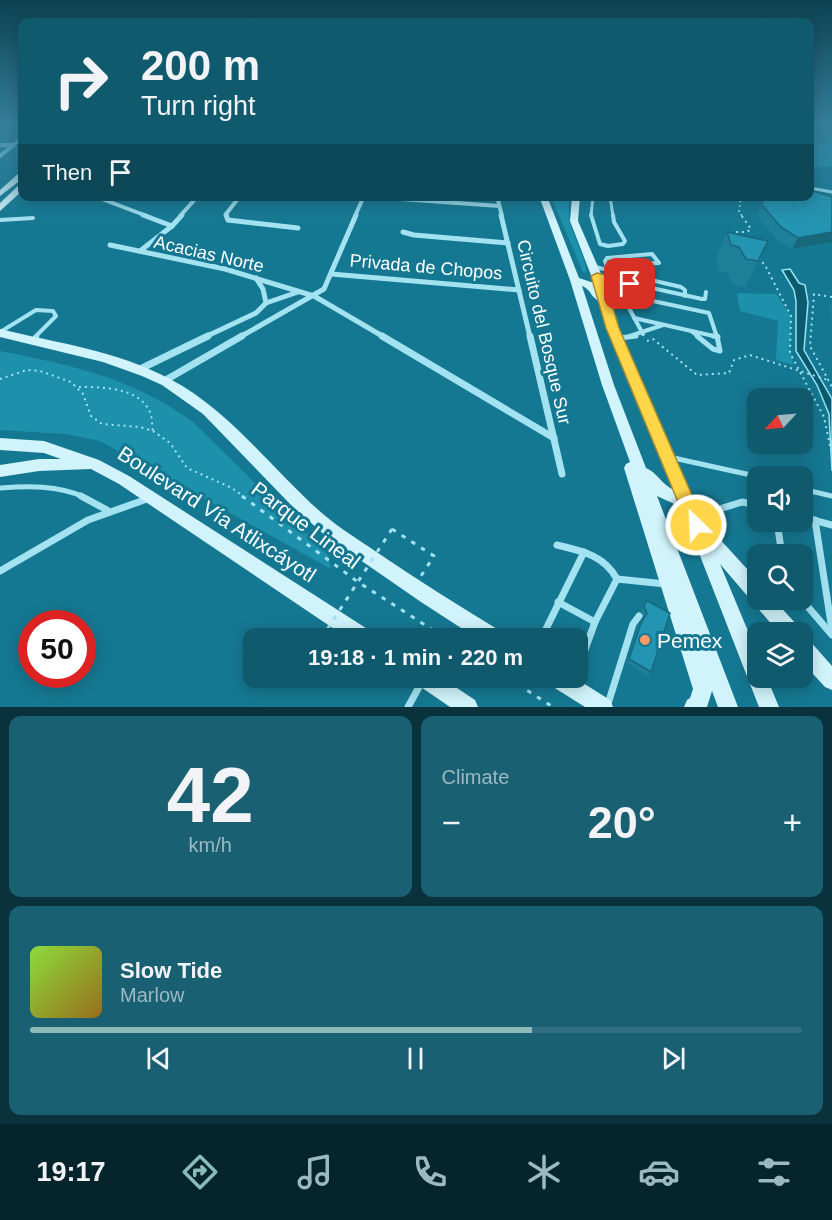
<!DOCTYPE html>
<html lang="en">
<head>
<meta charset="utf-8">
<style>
	:root { --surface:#105a6e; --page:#196073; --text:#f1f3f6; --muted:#9cb9c2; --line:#306f81; --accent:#8bbbb9 }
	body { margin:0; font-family:Helvetica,sans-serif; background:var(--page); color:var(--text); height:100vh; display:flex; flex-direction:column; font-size:22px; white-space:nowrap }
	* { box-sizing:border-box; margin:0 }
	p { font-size:20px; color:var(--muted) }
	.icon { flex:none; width:33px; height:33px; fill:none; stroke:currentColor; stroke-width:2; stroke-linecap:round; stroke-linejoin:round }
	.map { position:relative; height:707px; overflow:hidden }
	.panel { display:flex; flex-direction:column; gap:9px; padding:9px; background:#09323c; flex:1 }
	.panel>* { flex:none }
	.guide { position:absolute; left:18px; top:18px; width:796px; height:183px; border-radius:12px; box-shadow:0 3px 15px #0003; background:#105a6e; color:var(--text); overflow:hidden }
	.needle { width:39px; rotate:244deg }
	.fabs { position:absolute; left:747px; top:388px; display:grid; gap:12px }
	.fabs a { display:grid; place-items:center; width:66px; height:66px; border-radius:12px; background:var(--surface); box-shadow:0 3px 15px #0003; font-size:30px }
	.speed { position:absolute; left:18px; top:610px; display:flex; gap:12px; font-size:30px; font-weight:700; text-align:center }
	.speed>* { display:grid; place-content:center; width:78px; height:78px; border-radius:50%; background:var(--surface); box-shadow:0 3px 15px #0003; line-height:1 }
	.speed .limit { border:9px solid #d22; background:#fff; color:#111 }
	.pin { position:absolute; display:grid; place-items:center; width:51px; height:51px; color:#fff; margin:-26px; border-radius:12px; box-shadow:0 3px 9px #0006 }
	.me { position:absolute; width:66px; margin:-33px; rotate:336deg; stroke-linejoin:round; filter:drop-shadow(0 0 4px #0008) }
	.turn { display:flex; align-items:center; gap:21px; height:126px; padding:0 24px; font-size:27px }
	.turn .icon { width:78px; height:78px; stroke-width:2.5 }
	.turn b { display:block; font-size:42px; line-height:51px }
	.then { display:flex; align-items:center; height:57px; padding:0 24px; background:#0003; gap:12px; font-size:22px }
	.big { font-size:45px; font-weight:700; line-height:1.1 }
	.panel .widget { flex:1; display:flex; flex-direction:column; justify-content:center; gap:9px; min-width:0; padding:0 21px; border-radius:12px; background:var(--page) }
	.panel .dial { align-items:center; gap:0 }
	.dial b { font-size:78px; line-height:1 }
	.song { display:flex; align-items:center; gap:18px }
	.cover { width:72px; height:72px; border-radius:9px; background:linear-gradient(135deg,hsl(90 70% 55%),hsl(40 70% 35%)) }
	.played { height:6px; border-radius:3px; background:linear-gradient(90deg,var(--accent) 65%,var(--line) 65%) }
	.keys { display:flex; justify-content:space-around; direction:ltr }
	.heat { display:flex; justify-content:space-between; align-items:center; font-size:33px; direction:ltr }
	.panel .tiles { flex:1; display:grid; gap:9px; grid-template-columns:1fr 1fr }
	.widget:last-child { grid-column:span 2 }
	.trip { position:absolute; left:243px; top:628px; width:345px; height:60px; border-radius:12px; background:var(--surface); box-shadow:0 3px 15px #0003; font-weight:700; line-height:60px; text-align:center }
	.tab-bar { display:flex; height:96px; justify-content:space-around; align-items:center; background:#06242c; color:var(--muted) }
	.tab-bar .icon { width:42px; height:42px }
	.tab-bar .on { color:var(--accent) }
	.tab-bar b { font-size:27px; color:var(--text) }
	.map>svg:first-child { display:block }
</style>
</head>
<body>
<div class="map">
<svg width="832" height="707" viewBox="0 0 832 707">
	<rect width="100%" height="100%" fill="#157892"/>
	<g fill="#1d90ac">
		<path d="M810,142L832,145V166L810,168Z"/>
		<path d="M551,197H570C563,226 583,246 587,273L583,272Z"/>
		<path d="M737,293L776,294L791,316L790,349L793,365L776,360L778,321L740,311Z"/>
		<path d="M0,351C71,365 133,378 193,422L328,555L331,569L100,441L66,434L0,430Z"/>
	</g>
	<path fill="#0d596e" stroke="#95e3f4" stroke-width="1.5" d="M790,269L799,283L805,285L808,302L804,350L832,399V471L829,414L817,385L796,351V301L794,290L782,270Z"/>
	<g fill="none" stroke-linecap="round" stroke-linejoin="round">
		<path stroke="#a3e2f1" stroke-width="1.5" stroke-dasharray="2 3" stroke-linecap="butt" d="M742,216L739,212L740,202L744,196"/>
		<g stroke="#a3e2f1" stroke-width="2" stroke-dasharray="2 4" stroke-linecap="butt">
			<path d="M732,235L733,232H747L751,229L741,215"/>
			<path d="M758,258L765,265L791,316L790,353L824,417L832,455"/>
			<path d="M832,297L814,294L810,346L832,387"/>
			<path d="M647,341L653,339L697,375L729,373L734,360L750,355L828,380"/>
			<path d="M0,379L27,370L40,371L71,382L83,394L91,416L102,424L140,427L153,431L170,443L187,468L232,488L244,497"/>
			<path d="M79,387C101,387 139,387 150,412C152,417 152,425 153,431"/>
		</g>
		<g stroke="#a3e2f1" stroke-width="3" stroke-dasharray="4.5 7" stroke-linecap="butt">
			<path d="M242,496L358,582L447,639"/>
			<path d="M392,529L434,556L421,576"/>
			<path d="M343,678L353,685L356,678"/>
			<path d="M508,678L553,707"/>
		</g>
		<g stroke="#a3e2f1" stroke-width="3">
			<path d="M810,188L832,192"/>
			<path d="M610,196L613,216"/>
			<path d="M591,216L593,196"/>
		</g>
		<g stroke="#a3e2f1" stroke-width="4">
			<path d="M591,215L600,244L608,246L623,244L625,241L614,222L613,215"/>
			<path d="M0,220L33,218"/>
			<path d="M595,267L681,287L685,290V296"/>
			<path d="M597,276L702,299H705L706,292"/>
			<path d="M611,280L605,261L607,258L652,254L659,263L639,264L620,257"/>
			<path d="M634,318L718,337"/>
			<path d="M691,331L699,337"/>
			<path d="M0,332L36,310L53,311L56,316L35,337"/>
			<path d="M643,334L623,297L625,295L709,313L717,337"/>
			<path d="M627,337L663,325"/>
		</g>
		<g stroke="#a3e2f1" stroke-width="5">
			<path d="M697,336L713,349L720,351L717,336"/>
			<path d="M713,336L718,337"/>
			<path d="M620,338L636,336"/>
			<path d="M33,340L37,336"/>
			<path d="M669,457L760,477"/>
			<path d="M0,488C29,486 57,485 84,497"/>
			<path d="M802,489L832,496"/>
		</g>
		<g stroke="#a3e2f1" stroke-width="7">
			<path d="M81,496L107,510"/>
			<path d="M689,504L716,510L742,502L758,505"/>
			<path d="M802,517L832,525"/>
			<path d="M815,520L832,630"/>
			<path d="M777,522L782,555"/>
			<path d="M557,545C582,551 604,555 617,579L595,622L578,669"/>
			<path d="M0,571L88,520L147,499"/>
			<path d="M617,579L665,584"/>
			<path d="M802,600L832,635"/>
			<path d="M558,602L595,622"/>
			<path d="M541,639L584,552"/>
			<path d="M408,707L424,678"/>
			<path d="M607,707L633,624L639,616"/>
		</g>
		<g stroke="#a3e2f1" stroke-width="4">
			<path d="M0,145H14"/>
			<path d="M0,156L22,138"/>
			<path d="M94,196L147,216"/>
			<path d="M359,196L499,206"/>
			<path d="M497,196L502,216"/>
			<path d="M180,216L198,196"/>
			<path d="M227,216L226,214L240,196"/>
			<path d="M355,216L364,196"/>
		</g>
		<g stroke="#a3e2f1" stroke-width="5">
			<path d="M143,215L172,226"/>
			<path d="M226,215L228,220L298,228"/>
			<path d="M501,215L530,337"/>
			<path d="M403,232L414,235L508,243"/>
			<path d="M110,245L225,269L314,296L384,337"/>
			<path d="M140,251L172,226L182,215"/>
			<path d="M331,274L519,290"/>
			<path d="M266,303L298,292"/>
			<path d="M205,337L256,313L266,303L263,289L256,278"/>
			<path d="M240,337L324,289L356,215"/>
		</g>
		<g stroke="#a3e2f1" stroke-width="7">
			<path d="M382,336L554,438"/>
			<path d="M530,336L562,474"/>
			<path d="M138,370L208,336"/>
			<path d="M164,381L242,336"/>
		</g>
		<g fill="#d1f3fb" fill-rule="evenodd">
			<path d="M19,173H22V179L0,196V190Z"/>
			<path d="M19,185H22V191L0,211V203Z"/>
			<path d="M539,196H547L579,278L594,283L570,221L572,196H580L578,221L602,276L619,328L703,524L707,525L758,581V600H774L798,626L800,633H779L720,564L758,655V678H767L779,707H759L681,507L657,496L738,707H718L712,691L707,707H684L687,700L690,698L693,689L624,468L626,464L630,462L602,385L570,280ZM582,286C590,288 592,299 599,301L607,328L674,490C662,485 657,472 646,468L614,385Z"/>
			<path d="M0,329C57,343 118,351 170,379C231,411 272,470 323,514C339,528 358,539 375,551C416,579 459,606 502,632L504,639H478L421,602L327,537L293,507L203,414L162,385L142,376L103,362L0,337Z"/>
			<path d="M0,438L44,441L99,460L129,476L372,632L374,639H349L119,484L91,469L39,471L0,477V465L39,459H61L44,453L0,450Z"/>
			<path d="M802,638L809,640L832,666V690L825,687L802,662Z"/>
			<path d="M415,678H442L475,700L478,707H450L418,685Z"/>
			<path d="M547,678H575L610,700L613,707H585L550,685Z"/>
		</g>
		<path stroke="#a3e2f1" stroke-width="3" stroke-dasharray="4.5 7" stroke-linecap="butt" d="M321,639L392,529"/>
	</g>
	<g fill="#1e7f98">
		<path d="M764,196L832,197V242L792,249L775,238L757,216Z"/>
		<path d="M727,232L768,241L745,288L733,285L727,273L719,271L716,258Z"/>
		<path d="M832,303V319L829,308Z"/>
		<path d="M646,600L651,672L648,676L627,663L638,627L644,617L641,611Z"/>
	</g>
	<path fill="#18687c" d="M832,232V242L792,249L798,238Z"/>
	<g fill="#2394b1" stroke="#18687c" stroke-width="1.5">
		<path d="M810,190L832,197V232L798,238L781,227L762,205L764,196H810Z"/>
		<path d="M727,232L768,241L758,261L746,259L739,247L731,245Z"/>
		<path d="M646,600L670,613L651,672L629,659L641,623L647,613L644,607Z"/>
	</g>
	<linearGradient id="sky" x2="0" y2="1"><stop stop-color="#0c4250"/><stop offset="0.56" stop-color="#35809d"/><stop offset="1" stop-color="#35809d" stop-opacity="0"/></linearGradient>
	<rect width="832" height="223" fill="url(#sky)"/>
	<path fill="#ffd54a" stroke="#a68a30" stroke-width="1.5" d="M597,273L634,281L636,284L630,287L605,281L619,328L705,525L703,531L696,533L690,531L606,328L591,276Z"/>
	<circle fill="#ff9a63" stroke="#157892" stroke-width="2" cx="645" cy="640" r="6"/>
	<g text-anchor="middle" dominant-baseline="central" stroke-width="6" stroke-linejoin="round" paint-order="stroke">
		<g font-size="18" fill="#fff" stroke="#157892">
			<text transform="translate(209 254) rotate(13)">Acacias Norte</text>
			<text transform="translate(426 267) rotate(5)">Privada de Chopos</text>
			<text transform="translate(544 332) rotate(77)">Circuito del Bosque Sur</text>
		</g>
		<g font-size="21" fill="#fff" stroke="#157892">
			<text transform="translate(217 514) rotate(33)">Boulevard Vía Atlixcáyotl</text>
			<text transform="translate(306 525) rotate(37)">Parque Lineal</text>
		</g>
		<g font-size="21" fill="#fff" stroke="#157892" text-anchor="start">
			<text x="657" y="640">Pemex</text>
		</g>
	</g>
</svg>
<div class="fabs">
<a><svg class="needle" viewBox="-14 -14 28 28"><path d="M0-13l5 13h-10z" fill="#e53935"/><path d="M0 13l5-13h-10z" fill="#9cb9c2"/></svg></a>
<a><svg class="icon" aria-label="sound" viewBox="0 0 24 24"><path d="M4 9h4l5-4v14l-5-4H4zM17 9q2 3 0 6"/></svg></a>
<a><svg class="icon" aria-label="search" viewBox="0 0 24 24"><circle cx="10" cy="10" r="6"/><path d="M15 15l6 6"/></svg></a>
<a><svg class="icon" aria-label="layers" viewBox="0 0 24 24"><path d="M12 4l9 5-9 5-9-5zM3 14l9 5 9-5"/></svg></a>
</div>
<div class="speed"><div class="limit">50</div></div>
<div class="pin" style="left:630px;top:284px;background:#d93025"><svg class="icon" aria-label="arrive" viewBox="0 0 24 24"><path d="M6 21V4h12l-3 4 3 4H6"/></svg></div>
<svg class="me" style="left:696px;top:525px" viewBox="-20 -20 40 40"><circle r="17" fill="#ffd54a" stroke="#fff" stroke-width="3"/><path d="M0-11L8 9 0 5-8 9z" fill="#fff"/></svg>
<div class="trip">19:18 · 1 min · 220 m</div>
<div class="guide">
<div class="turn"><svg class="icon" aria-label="right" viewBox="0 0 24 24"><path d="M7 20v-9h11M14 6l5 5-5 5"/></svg><div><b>200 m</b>Turn right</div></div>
<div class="then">Then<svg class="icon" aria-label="arrive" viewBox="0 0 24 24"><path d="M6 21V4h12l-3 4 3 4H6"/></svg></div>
</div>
</div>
<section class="panel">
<div class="tiles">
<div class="widget dial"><b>42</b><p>km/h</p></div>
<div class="widget"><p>Climate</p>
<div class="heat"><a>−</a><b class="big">20°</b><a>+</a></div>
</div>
<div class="widget">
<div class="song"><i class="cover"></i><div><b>Slow Tide</b><p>Marlow</p></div></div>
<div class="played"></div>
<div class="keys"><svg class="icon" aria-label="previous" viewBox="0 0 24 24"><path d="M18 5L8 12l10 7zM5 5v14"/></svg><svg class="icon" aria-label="pause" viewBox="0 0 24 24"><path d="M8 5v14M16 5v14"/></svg><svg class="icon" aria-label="next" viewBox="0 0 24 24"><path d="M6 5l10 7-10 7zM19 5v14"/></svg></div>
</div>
</div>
</section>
<nav class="tab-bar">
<b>19:17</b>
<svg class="icon on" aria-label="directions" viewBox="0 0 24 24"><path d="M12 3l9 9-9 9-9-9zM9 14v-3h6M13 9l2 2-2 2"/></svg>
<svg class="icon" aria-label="music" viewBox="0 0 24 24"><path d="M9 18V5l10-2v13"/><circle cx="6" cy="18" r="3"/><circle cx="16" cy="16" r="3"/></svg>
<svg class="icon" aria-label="phone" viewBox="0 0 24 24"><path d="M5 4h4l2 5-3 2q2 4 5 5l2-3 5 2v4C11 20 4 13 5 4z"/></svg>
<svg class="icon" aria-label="climate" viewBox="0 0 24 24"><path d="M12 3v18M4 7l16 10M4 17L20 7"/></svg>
<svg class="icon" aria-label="car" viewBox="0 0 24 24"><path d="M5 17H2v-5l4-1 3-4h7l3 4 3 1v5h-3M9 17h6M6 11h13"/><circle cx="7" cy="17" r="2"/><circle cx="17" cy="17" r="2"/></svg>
<svg class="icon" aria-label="filters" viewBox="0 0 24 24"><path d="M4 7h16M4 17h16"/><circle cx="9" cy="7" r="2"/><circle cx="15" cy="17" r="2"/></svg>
</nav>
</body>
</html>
